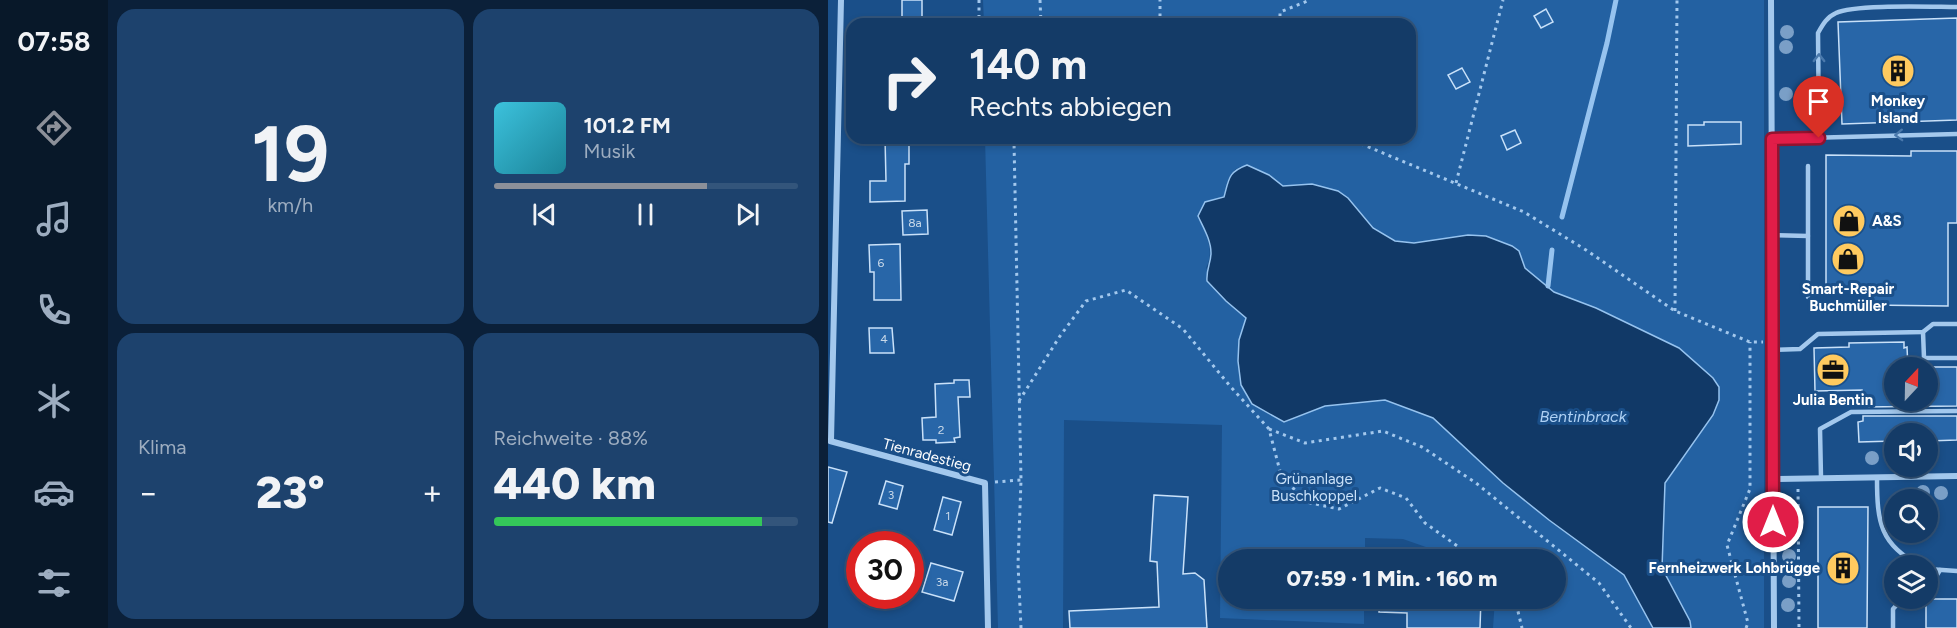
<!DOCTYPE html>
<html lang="de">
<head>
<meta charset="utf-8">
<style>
	:root { --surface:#143b67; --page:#1d426d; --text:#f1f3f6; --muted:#9dadc0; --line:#33557b; --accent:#8c9099 }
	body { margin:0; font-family:Figtree,sans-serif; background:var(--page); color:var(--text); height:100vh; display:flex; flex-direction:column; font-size:22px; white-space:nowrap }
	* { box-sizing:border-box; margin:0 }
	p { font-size:20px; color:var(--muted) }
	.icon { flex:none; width:33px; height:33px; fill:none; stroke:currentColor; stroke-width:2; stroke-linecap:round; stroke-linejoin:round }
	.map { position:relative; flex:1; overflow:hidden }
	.panel { display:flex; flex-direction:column; gap:9px; padding:9px; background:#0b2039; width:720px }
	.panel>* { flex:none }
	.banner { position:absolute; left:18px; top:18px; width:570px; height:126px; border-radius:18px; box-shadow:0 3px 9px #0003,0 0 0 2px var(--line); background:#143b67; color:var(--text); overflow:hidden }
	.needle { width:39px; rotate:22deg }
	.buttons { position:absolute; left:1056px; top:357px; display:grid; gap:12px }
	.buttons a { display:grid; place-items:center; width:54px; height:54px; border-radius:50%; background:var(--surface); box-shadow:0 3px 9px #0003,0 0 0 2px var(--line); font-size:30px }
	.speed { position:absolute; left:18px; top:531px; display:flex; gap:12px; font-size:30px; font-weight:700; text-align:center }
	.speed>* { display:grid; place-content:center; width:78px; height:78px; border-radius:50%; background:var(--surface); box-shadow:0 3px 9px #0003,0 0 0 2px var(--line); line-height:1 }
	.speed .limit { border:9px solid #d22; background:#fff; color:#111 }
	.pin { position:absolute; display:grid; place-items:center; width:51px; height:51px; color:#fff; margin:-62px -26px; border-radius:50% 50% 50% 0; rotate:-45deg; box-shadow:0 0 6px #0007 }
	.pin .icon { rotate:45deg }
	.me { position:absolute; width:66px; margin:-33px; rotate:0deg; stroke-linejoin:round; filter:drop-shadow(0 0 4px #0008) }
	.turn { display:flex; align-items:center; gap:21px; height:126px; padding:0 24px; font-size:27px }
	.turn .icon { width:78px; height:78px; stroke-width:2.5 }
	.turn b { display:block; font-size:42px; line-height:51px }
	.big { font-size:45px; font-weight:800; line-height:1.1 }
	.panel .tile { flex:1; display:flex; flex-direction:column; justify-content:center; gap:9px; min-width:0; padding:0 21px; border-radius:18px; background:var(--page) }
	.panel .dial { align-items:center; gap:0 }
	.dial b { font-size:78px; line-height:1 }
	.song { display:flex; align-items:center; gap:18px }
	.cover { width:72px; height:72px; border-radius:9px; background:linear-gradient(135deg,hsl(190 70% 55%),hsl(190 70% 35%)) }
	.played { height:6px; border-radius:3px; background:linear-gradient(90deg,var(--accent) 70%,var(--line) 70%) }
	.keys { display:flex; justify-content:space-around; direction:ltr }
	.heat { display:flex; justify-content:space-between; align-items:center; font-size:33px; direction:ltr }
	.charge { height:9px; border-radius:4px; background:linear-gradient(90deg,#34c759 88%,var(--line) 0) }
	.panel .tiles { flex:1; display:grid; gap:9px; grid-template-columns:repeat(2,1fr) }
	.trip { position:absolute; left:390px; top:549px; width:348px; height:60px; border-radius:30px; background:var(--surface); box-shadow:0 3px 9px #0003,0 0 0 2px var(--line); font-weight:800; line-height:60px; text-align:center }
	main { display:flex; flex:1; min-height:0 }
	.tabs { display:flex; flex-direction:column; width:108px; justify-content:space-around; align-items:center; background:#081829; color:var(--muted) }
	.tabs .icon { width:42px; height:42px }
	.tabs .on { color:var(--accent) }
	.tabs b { font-size:27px; color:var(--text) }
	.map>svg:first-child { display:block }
</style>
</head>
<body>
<main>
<nav class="tabs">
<b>07:58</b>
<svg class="icon on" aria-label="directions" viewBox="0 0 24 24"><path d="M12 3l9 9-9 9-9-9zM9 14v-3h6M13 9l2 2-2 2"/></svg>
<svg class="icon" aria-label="music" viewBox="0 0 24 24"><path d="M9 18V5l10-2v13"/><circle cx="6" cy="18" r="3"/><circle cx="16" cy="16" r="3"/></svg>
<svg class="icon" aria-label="phone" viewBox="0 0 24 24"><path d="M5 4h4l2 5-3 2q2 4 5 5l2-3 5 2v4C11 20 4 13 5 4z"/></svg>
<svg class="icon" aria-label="climate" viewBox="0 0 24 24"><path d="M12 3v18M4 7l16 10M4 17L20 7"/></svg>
<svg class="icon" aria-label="car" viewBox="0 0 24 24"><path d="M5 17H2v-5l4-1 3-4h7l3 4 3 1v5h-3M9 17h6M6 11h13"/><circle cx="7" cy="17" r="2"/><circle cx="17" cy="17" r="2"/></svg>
<svg class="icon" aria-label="filters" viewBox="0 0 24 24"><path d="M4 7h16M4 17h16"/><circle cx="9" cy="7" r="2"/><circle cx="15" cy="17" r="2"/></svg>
</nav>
<section class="panel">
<div class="tiles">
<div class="tile dial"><b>19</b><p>km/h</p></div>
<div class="tile">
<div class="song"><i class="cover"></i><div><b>101.2 FM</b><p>Musik</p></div></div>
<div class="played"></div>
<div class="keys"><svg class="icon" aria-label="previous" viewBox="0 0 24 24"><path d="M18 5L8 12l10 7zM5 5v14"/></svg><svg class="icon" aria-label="pause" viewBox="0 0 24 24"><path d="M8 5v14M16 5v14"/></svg><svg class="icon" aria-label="next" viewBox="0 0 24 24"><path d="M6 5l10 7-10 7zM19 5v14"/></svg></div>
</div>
<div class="tile"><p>Klima</p>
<div class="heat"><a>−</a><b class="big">23°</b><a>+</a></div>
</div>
<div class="tile"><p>Reichweite · 88%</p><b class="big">440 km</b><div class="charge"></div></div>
</div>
</section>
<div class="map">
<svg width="1129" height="628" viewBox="0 0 1129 628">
	<rect width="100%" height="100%" fill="#1a4f89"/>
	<path fill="#2361a2" d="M155,0H936V628H863L862,621L834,568L837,483L885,415V378L851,348L768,308L725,292L697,268L691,251L684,246L658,236L640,235L586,243L566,241L545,228L531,214L484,184L455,186C441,175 412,153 401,178C398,184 398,191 396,197L370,216C378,234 387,250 378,268L398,301L418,318L411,340L456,422L497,406L557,400L605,418L675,483L721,520L796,575L825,628H665L667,599L728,598V560L632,559L575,539L537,538V559L400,560V598L536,599V624L392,618L394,425L236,420L235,628H170L157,138H582V24H156Z"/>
	<path fill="#113967" stroke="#96c3ef" stroke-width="1.5" d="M419,165L441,175L455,186L484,184L510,191L520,198L545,228L567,241L586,243L640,235L658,236L684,246L691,251L697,268L726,292L768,308L851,348L885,378L891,387V400L885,415L837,483L834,568L862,621L863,628H825L796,575L721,520L675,483L605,418L557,400L497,406L456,422L424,404L413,385L410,361L411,340L418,318L398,301L379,281C378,269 383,263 383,253C383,240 375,227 370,216L377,202L396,197C401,179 400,172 419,165Z"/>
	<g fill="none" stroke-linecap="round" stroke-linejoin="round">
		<g stroke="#96c3ef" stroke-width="5">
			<path d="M734,217L779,43L788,0"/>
			<path d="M720,286L724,250"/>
		</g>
	</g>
	<g fill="#2866a8" stroke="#c9e1f9" stroke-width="1.5">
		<rect x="74" y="0" width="20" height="24"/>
		<path d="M718,9L725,22L713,28L706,16Z"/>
		<path d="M1129,18V120L1014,124L1010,22Z"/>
		<path d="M634,68L642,82L628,89L620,75Z"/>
		<path d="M876,122H913V144L860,146V125H876Z"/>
		<path d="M687,130L693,143L679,150L673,136Z"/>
		<path d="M57,138H81V164H77V201L42,202V181H58Z"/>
		<path d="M1083,151H1129V223H1120V306L1041,305V287H998V155L1083,156Z"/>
		<path d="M99,210L100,234L75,235L74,211Z"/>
		<path d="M72,244L73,300H46V272H42L41,245Z"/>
		<path d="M41,328H64L66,353H42Z"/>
		<path d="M1076,342V348L1079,347L1080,368H1066V400H1100V367H1129V406L1034,407V390L987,391L986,348L1021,347V343Z"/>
		<path d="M126,380H141L142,397H130L132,437L126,438L127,442L108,443V440H95L94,418L108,417L107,384L126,383Z"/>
		<path d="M1035,416H1129V440L1100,441V434H1066V441L1031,442L1030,422L1035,421Z"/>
		<path d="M0,467L19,472L4,523L0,522Z"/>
		<path d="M58,481L75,486L69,509L51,504Z"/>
		<path d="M326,495L360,497L355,574L367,573L376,580L379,628H242L241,611L331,607L329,562L322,561Z"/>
		<path d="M115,497L133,502L124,535L106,530Z"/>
		<path d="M990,507H1040L1039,628H990Z"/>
		<path d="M103,563L135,572L126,601L94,592Z"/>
		<path d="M552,598H653L652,628H579V613L551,612Z"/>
		<rect x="1098" y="599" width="31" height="29"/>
	</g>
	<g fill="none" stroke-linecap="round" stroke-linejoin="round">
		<g stroke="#a3c8ed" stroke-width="3" stroke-dasharray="3 4.5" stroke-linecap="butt">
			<path d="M151,0V24"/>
			<path d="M212,0L213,24"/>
			<path d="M332,24V0"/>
			<path d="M452,24V12L482,0"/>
			<path d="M187,138L186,142L193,480L190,564L193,628"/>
			<path d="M519,138L696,212L758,250L847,311L922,342H935"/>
			<path d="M628,183L675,0"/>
			<path d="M847,311L849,0"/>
			<path d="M191,401L232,336L258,301L298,290L355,329L402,386L441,429L453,475L478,502L511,509L552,488L578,498L597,523L649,560"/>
			<path d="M441,429L477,443L555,431L594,447L648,483L771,583L803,628"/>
			<path d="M167,482L193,480"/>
			<path d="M970,489L971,628"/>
			<path d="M684,598L688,603L694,628"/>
			<path d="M918,628L920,623L899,545L922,489V342"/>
		</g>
		<g stroke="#a3c8ed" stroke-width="4.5">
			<path d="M991,137L990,33C995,24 999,17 1008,13C1026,4 1105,7 1129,7"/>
			<path d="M944,139L1129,134"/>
			<path d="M944,235L980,236"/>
			<path d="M980,297V166"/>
			<path d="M1095,332L1096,358H1129"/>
			<path d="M945,350L972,349L990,334L1095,332L1105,324H1129"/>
			<path d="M993,478L992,429L1023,412L1129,411"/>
			<path d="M1049,478C1049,522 1052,545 1093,566"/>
			<path d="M1100,569L1129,571"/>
			<path d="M1100,590L1112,570"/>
			<path d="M1065,628V609L1075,598"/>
		</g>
		<g stroke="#a3c8ed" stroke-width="6">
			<path d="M943,0L946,628"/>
			<path d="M2,441L157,483L160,628"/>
			<path d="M3,441L13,0"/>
			<path d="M945,479L1129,476"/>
		</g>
	</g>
	<g fill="#7a9fc7">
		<circle cx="959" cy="32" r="7"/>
		<circle cx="958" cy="47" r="7"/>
		<circle cx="958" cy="94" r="7"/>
		<circle cx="1044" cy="458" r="7"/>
		<circle cx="1095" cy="492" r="7"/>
		<circle cx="1113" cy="493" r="7"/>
		<circle cx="964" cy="534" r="7"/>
		<circle cx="961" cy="556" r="7"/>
		<circle cx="961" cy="581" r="7"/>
		<circle cx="960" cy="605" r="7"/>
	</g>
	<defs><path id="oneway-chevron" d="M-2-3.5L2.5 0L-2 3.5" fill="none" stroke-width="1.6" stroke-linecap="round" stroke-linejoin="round" transform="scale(1.5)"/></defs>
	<g stroke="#4a79ac">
		<use href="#oneway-chevron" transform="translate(991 58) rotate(-90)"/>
		<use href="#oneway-chevron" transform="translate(1071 135) rotate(178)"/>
	</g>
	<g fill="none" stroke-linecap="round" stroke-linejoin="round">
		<g stroke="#92132f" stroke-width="15">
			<path id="route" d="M945,522L944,139L991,138"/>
		</g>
		<use href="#route" stroke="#e11d48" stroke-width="10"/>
	</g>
	<defs>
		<g id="building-disc" transform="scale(1.725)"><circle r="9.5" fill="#ffca5f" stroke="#1a4f89"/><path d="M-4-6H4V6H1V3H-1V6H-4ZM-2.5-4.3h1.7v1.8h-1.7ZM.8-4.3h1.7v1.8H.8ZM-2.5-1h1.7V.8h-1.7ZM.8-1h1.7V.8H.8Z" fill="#111"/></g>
		<g id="shop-disc" transform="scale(1.725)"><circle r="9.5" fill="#ffca5f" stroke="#1a4f89"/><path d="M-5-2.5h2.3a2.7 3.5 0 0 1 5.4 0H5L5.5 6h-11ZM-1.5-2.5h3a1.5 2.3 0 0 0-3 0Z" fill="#111"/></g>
		<g id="office-disc" transform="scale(1.725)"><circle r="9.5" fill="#ffca5f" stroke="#1a4f89"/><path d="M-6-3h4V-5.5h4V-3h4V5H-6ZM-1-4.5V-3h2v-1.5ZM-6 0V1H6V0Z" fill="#111"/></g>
	</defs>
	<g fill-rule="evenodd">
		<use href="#building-disc" x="1070" y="71"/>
		<use href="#shop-disc" x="1021" y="221"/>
		<use href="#shop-disc" x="1020" y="259"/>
		<use href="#office-disc" x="1005" y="370"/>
		<use href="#building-disc" x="1015" y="568"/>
	</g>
	<g text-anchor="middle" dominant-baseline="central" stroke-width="6" stroke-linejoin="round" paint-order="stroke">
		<g font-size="12" fill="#c9d9e9">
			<text x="87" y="223">8a</text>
			<text x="53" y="263">6</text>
			<text x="56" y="339">4</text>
			<text x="113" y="430">2</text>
			<text x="63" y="495">3</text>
			<text x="120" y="516">1</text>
			<text x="114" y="582">3a</text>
		</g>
		<g font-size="15" font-weight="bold" fill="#fff" stroke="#1a4f89">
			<text x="1070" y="101">Monkey<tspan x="1070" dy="17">Island</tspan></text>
			<text x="1044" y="221" text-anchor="start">A&amp;S</text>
			<text x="1020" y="289">Smart-Repair<tspan x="1020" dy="17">Buchmüller</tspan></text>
			<text x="1005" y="400">Julia Bentin</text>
			<text x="992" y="568" text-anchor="end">Fernheizwerk Lohbrügge</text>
		</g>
		<g font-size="15" fill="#fff" stroke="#1a4f89">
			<text transform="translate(99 455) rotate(15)">Tienradestieg</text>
		</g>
		<g font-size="15" fill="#c9e1f9" stroke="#1a4f89">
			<text x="486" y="479">Grünanlage<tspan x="486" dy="17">Buschkoppel</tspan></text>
		</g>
		<g font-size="16" font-style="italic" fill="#afd1f4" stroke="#1a4f89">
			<text x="755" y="416">Bentinbrack</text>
		</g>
	</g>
</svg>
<div class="buttons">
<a><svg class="needle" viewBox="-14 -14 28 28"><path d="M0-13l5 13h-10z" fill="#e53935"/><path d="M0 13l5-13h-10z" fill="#9dadc0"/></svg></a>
<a><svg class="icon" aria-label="sound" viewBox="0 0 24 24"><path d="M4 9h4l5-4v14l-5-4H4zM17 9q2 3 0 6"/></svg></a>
<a><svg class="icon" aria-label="search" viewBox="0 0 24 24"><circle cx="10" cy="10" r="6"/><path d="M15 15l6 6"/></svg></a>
<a><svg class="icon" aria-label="layers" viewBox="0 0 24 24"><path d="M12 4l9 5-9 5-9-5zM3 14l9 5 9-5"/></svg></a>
</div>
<div class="speed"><div class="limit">30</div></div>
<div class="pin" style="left:991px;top:138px;background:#d93025"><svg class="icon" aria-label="arrive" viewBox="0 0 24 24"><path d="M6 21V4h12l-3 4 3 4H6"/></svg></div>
<svg class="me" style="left:945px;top:522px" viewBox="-20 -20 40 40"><circle r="17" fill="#e11d48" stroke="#fff" stroke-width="3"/><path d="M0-11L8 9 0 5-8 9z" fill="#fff"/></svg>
<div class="trip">07:59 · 1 Min. · 160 m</div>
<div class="banner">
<div class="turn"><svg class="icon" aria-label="right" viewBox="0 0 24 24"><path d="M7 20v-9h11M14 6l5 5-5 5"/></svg><div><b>140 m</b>Rechts abbiegen</div></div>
</div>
</div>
</main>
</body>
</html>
